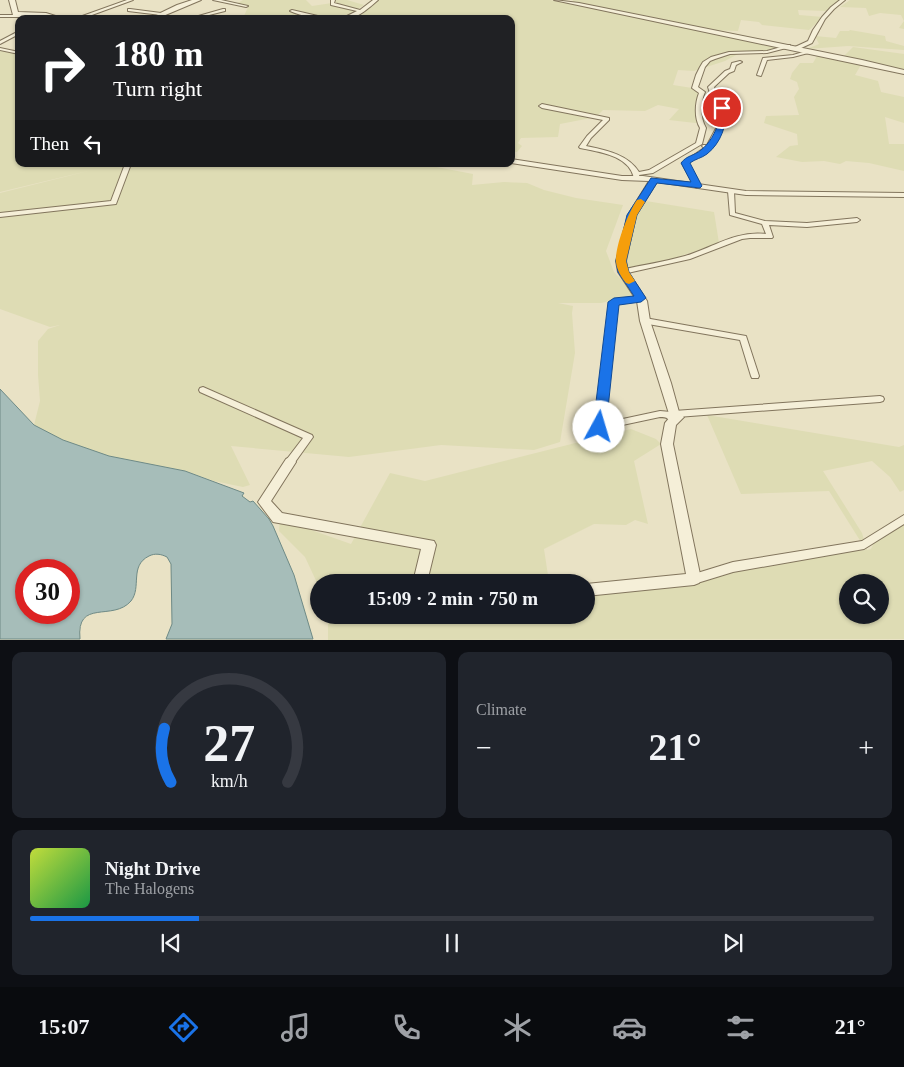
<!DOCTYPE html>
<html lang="en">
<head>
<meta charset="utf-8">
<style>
	:root { --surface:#171b24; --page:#20242c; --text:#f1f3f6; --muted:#9ea1a6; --line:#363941; --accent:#1a73e8 }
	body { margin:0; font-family:Georgia,serif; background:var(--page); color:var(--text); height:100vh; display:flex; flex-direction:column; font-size:19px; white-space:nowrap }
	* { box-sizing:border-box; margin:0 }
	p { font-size:16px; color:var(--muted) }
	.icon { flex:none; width:28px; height:28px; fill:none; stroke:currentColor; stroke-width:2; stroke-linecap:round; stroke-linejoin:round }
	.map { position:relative; height:640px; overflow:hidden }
	.details { display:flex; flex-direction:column; gap:12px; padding:12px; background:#0d0f14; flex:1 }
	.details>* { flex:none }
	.guide { position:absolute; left:15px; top:15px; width:500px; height:152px; border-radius:10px; box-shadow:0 1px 4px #0004; background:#202124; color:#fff; overflow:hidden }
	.fabs { position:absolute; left:839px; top:574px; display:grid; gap:10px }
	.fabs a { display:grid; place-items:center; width:50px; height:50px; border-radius:50%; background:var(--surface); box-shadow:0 1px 4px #0004; font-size:25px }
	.speed { position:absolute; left:15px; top:559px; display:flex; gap:10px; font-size:25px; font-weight:700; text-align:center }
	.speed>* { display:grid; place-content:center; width:65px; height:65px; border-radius:50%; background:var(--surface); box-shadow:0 1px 4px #0004; line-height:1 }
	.speed .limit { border:8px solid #d22; background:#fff; color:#111 }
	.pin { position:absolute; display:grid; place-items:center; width:42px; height:42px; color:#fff; margin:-21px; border:2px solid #fff; border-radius:50%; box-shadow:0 1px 5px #0007 }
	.me { position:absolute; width:55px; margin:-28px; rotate:6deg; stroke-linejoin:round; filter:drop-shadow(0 0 4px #0008) }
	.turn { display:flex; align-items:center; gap:18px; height:105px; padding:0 15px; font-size:22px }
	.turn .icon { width:65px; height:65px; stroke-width:2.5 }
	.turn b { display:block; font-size:35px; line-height:42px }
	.then { display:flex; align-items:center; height:48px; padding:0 15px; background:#0003; gap:10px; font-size:19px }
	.big { font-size:38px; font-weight:600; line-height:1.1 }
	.details .card { flex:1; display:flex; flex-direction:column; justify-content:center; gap:8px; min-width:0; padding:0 18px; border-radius:10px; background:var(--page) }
	.details .dial { align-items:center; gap:0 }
	.dial svg { height:130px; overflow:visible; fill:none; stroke:var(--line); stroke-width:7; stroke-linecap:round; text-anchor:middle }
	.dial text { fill:var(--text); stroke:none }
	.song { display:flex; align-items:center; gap:15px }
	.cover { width:60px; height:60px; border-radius:8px; background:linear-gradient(135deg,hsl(70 70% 55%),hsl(140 70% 35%)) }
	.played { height:5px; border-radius:2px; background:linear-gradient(90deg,var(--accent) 20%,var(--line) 20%) }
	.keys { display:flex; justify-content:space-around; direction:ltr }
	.heat { display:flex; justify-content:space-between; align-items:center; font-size:28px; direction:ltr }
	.details .tiles { flex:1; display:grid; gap:12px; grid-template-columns:1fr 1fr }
	.card:last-child { grid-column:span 2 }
	.trip { position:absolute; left:310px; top:574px; width:285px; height:50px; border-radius:25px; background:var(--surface); box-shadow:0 1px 4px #0004; font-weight:600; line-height:50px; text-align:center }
	.menu { display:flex; height:80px; justify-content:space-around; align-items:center; background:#090b0e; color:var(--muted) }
	.menu .icon { width:35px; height:35px }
	.menu .on { color:var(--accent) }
	.menu b { font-size:22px; color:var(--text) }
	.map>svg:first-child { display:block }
</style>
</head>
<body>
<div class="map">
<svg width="904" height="640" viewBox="0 0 904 640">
	<rect width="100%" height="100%" fill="#e9e2c5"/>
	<g fill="#dedcb4" fill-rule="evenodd">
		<path d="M243,0H306L312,6L332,3L335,0H347L364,5L342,19H222L226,17L244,16L248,7L234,5Z"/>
		<path d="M377,0H550L787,47L764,54H738L725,61L694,71L678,70L673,85L705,90L703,98L705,103L704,124L669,120L679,109L658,105L645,111L603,110L596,117L560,124L558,137L521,138L518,143L522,146L517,152L511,151V19H344Z"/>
		<path d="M573,0H840L826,11L798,10L799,15L823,17L809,30L762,25L759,22L741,20L738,31L710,30L648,16L572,3Z"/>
		<path d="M850,0H904V29L899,28L904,21L901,15L880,13L869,16L866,8L840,7Z"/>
		<path d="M850,30L885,36L886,41L904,46V50L848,46L807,49L819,44L815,36L836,38L840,31H849Z"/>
		<path d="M853,47L904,54V71L844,56Z"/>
		<path d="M0,49L19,53V164H421L473,174L472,185L504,182L527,183L544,190L576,198L623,205L606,251L614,272L636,295L601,303H558L573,306L572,313L575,353L560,442L534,450L441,445L349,457L231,446L250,485L243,487L214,481L185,471L109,456L63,441L34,425L40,401L38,375V341L48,329L60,325L50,327L0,309V193L92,170L0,192Z"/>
		<path d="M817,56L862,63L855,75L878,81L881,92L904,97V123L885,117L889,144H904V171L869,163L846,161L840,164L824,161L802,162L776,157L790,146L798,145L797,134L764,123L766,116L799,115L794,97L799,89L797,82L790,79L792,73L800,63H813Z"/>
		<path d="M646,201L714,212L719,243L701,252L689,253L654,266L626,268L627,226Z"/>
		<path d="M707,415L899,447L904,445V490L900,492L890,477L872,461L823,471L862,533L867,550L871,549L879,532L904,514V639L328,640V619L363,615H586V595L779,558L866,550L829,491L741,494ZM848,582H880V615H848Z"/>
		<path d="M631,429L656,439L661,444L634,461L648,524L635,520L626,525L594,524L544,549L549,582H319V587L305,557L279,531L280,519L351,544L390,473L425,481Z"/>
	</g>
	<path fill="#a6bdb9" stroke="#6e8a86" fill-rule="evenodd" d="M0,389L34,425L63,440L109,456L185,471L244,493L242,496L250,502L253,501L269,519L273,526L294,575L313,639H166L172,624L171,564L167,557C161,554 155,553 149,556C129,566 142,587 131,601C113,622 76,598 80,639H0ZM26,570H69V612H26Z"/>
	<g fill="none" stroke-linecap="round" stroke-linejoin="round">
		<g stroke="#82755d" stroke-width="2">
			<g id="minor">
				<path d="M127,0H133L81,19H74Z"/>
				<path d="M213,0H221L248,6L246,7Z"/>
				<path d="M331,0H335L334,3L360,10L373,0H378C370,7 359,17 348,19C333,22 303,17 290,11L292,10L322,17L325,16L343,18L357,11L331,5Z"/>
				<path d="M840,0H845L834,9L825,19L812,43L799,49H795V47L808,41L813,30L822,17L831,7Z"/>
				<path d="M130,9L161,13L163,14L161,15L128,11V9Z"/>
				<path d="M223,9H225V11L201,17L205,19H198L195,17Z"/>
				<path d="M0,15H21L23,16L21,17H0Z"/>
				<path d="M19,31V34L0,44V41Z"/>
				<path d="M788,45H790V47L767,53L730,54L715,59L710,61L705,67L698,87L705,92C700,103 700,118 706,128L702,144L653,173L639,175L640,178L637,180L634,178C629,155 599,152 580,148L579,147L587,136L603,120L542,108L539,106L542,104L609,118V120L591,138L586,146C605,150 628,154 639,172L649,170L696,143L700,128C694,118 695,103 699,93L692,88L696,75L700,67L703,62L711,57L729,52L767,51Z"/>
				<path d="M0,48L19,52V54L0,50Z"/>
				<path d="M810,50L812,51V52L793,57L767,60L761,76L757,75L763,58L793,55Z"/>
				<path d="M740,61L742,62L736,65L734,71L729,73L714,87L718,99L725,108L726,121L711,148L688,163L700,186L697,188L695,187L682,163L704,148L702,146L703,145H707L720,121L719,108L712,99L708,87L725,71L730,69L732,63Z"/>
				<path d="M125,164H131L116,204L0,217V213L111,201Z"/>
				<path d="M731,189L734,191L735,213L765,221L807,223L857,218L860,220L857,222L807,227L769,225L773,237L772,238H750L742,239L690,259L623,274H621L619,272L621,270C642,265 664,262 685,256C712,248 736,230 766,234L762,224L730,215L728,191Z"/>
				<path d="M641,296L645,298L644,300L617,304L604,423L660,411L671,412L674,411L880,396L883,397L884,399L883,401L880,402L677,417L679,420L678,422C673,424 672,421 668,419C666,417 663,417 660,417L599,430L596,429L595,427L610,302L614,300Z"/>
				<path d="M645,318L746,336L759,376L758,378H752L751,376L740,340L642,323L641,321Z"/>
				<path d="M203,387L312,435L313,437L293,465L290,466L287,465L286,462L287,459L303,438L200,392L199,390L200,388Z"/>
				<path d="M904,515V524L864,549L733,572L694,584L690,582L689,579L690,576L694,574L733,562L862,541Z"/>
			</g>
		</g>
		<g stroke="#82755d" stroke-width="2">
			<g id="tertiary">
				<path d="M9,0H15L18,12L46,13L65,19L13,15Z"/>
				<path d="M192,0H201L156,19H148L177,5Z"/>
				<path d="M554,0L579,3L862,60L904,70V74Z"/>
				<path d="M511,159L622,176H643L746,191L904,193V197L746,195L657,182L636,215L626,261L628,272L647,301L650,321L671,383L679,412L684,417L676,425L673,444L701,579L699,583L694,585L586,596V584L686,574L661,444L665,423L670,417L640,321L637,301L618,272L616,261L628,215L649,181L622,180L511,163Z"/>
				<path d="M290,457L294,459L296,462L271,501L282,513L434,541L436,545L427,582H413L421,549L273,522L258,502L286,459Z"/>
			</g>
		</g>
		<use href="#minor" fill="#f5efd8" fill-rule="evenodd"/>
		<use href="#tertiary" fill="#f5efd8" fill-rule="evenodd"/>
	</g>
	<path fill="#1a73e8" stroke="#114b97" d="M719,107L726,108C727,125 721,143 707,154C702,158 695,159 690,163L702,186L700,188L657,183L637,215L626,261L629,272L646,298L641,302L619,305L606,427L604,431H595L593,427L608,302L614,298L634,296L618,272L616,261L627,215L651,178L691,182L681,163C687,155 694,156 701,150C709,144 716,132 718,123C719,117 717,112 719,107Z"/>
	<path fill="#f59e0b" d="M641,199L645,202L637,215L626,261L629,272L635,281L629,284L626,283C621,277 617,270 616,262C615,246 628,213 637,200Z"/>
</svg>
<div class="fabs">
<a><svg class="icon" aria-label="search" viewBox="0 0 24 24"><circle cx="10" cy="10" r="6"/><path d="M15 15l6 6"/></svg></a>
</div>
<div class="speed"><div class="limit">30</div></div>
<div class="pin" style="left:722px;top:108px;background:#d93025"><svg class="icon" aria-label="arrive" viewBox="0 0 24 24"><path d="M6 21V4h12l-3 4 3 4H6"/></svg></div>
<svg class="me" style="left:599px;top:427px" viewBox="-20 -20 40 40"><circle r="19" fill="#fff"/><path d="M0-13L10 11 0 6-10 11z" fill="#1a73e8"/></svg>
<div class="trip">15:09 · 2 min · 750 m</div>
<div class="guide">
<div class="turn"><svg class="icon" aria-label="right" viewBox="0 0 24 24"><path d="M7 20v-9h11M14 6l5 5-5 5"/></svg><div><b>180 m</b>Turn right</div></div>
<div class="then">Then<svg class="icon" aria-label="left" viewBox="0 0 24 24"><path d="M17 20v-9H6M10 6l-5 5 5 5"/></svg></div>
</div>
</div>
<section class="details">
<div class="tiles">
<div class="card dial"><svg viewBox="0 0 100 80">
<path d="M14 69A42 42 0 1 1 86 69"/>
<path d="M14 69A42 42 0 0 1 10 36" stroke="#1a73e8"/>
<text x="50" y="56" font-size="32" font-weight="700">27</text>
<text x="50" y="72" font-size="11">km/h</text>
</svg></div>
<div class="card"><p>Climate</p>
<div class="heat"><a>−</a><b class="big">21°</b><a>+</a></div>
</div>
<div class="card">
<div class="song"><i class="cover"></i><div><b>Night Drive</b><p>The Halogens</p></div></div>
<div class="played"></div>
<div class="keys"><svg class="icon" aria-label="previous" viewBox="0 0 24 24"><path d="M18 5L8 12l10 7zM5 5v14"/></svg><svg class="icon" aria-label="pause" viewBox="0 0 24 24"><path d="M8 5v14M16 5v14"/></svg><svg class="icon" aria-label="next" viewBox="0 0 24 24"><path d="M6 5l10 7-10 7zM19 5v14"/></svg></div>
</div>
</div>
</section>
<nav class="menu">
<b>15:07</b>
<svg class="icon on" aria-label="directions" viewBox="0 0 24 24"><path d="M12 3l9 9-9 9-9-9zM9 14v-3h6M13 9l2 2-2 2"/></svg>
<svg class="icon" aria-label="music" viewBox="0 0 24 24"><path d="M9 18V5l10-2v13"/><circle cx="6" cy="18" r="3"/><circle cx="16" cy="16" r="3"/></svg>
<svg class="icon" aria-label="phone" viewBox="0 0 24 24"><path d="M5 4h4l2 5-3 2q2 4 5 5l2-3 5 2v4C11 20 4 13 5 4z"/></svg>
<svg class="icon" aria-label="climate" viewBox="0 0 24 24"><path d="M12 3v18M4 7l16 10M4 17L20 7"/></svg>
<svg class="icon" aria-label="car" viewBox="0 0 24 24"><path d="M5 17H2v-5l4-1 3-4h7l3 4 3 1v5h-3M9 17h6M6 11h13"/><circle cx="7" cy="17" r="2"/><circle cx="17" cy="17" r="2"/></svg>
<svg class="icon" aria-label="filters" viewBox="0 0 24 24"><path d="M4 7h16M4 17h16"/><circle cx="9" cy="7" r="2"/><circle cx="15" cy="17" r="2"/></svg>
<b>21°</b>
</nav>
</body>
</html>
